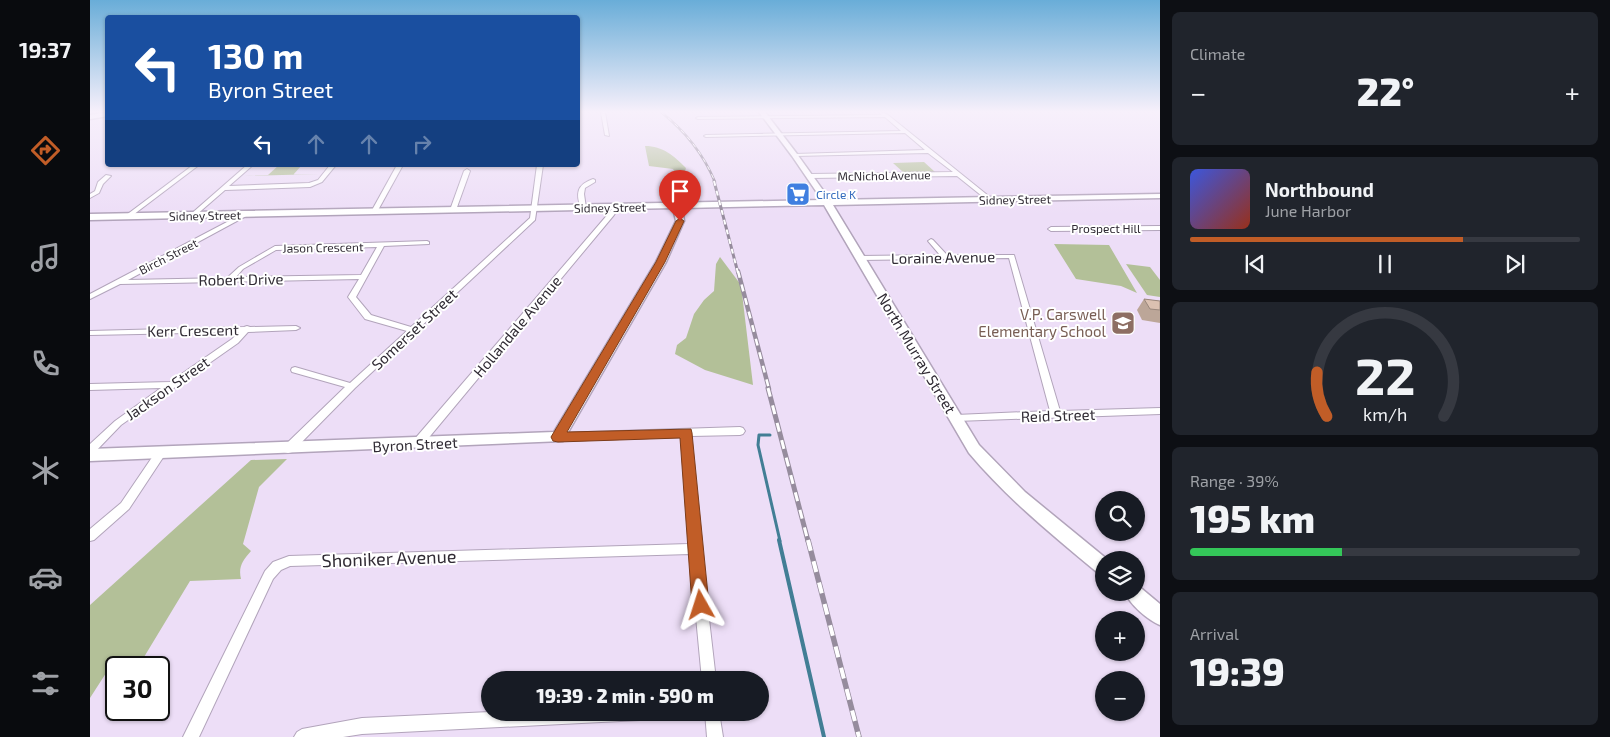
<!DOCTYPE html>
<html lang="en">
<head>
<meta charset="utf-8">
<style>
	:root { --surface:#171b24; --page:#20242c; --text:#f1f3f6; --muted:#9ea1a6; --line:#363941; --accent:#c15d27 }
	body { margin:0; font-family:"Exo 2",sans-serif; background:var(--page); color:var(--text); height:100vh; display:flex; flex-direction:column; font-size:19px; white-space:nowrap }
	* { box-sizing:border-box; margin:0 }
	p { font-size:16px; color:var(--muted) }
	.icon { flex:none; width:28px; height:28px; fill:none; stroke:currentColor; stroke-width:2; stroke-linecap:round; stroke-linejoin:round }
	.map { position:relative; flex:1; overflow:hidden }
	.details { display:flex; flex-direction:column; gap:12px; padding:12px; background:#0d0f14; width:450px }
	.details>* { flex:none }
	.guide { position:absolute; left:15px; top:15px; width:475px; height:152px; border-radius:5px; box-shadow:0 1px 4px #0004; background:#1a4fa0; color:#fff; overflow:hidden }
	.buttons { position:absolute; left:1005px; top:491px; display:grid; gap:10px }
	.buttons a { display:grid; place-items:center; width:50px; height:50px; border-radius:50%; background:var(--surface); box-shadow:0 1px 4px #0004; font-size:25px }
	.speed { position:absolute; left:15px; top:656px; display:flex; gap:10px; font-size:25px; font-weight:700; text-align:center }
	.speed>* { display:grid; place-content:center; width:65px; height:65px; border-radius:50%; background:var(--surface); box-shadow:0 1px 4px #0004; line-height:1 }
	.speed .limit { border:2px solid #111; border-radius:8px; background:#fff; color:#111 }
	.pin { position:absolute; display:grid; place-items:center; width:42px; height:42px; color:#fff; margin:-51px -21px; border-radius:50% 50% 50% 0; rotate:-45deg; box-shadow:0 0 5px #0007 }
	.pin .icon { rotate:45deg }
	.me { position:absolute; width:55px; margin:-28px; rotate:354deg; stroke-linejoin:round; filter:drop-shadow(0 0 4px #0008) }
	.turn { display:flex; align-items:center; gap:18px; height:105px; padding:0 20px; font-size:22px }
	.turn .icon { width:65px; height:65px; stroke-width:2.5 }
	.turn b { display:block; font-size:35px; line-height:42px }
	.lanes { display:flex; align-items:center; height:48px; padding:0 20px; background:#0003; justify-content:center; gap:25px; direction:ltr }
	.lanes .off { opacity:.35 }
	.big { font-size:38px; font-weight:800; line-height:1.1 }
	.details .widget { flex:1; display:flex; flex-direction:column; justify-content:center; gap:8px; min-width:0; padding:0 18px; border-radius:8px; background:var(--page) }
	.details .dial { align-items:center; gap:0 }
	.dial svg { height:130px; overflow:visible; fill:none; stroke:var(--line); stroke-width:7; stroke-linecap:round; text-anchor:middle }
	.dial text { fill:var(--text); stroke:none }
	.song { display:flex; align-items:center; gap:15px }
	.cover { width:60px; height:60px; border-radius:8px; background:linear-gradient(135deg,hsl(230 70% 55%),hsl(10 70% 35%)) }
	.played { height:5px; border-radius:2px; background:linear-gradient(90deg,var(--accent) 70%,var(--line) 70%) }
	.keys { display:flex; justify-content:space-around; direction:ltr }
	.heat { display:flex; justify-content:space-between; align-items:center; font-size:28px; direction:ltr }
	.charge { height:8px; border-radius:4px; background:linear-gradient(90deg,#34c759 39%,var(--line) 0) }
	.trip { position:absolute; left:391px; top:671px; width:288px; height:50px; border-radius:25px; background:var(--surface); box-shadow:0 1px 4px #0004; font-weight:800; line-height:50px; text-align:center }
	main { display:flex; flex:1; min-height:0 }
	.dock { display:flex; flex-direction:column; width:90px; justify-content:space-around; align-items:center; background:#090b0e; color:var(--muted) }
	.dock .icon { width:35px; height:35px }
	.dock .selected { color:var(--accent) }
	.dock b { font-size:22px; color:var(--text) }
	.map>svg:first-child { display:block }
</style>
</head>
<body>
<main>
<nav class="dock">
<b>19:37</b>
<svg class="icon selected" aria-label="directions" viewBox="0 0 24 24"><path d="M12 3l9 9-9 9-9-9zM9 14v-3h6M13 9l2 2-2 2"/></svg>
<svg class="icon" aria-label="music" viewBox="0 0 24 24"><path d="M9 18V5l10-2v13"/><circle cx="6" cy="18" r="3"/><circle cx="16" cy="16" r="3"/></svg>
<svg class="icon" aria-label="phone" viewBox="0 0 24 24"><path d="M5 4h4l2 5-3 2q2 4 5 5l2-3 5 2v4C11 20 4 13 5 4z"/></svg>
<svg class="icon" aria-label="climate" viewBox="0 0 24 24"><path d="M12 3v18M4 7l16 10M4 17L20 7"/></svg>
<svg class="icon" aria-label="car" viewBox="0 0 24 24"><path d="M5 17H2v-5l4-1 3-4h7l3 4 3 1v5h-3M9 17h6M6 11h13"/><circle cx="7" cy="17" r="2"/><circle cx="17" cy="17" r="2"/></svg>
<svg class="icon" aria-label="filters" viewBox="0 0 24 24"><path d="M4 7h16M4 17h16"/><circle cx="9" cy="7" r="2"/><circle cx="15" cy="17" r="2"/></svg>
</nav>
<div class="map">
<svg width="1070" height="737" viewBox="0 0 1070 737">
	<rect width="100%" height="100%" fill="#eddef7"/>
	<g fill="#b3c098">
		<path d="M555,146C573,146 584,156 596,168L594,174L585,173L583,169L559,166Z"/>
		<path d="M834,162L845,172H813L803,163Z"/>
		<path d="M189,165H212L203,175L230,174L154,176L178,175Z"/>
		<path d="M964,244L1019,245L1047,293L1031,286L986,279Z"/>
		<path d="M630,257L651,285L663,385L615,370L585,354L587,345L596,338L604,314L614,300L624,291L626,264Z"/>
		<path d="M1036,264L1060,267L1070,280V297L1057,295Z"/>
		<path d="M197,459L169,487L153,544L161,551C153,560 148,567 151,579L100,581L48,667L26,668V670H18L0,698V605L161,460Z"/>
	</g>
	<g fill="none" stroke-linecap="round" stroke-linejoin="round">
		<path stroke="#427e95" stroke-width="3" d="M680,435H669L668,445L690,541"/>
		<path stroke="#427e95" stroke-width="4" d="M689,540L734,737"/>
		<g stroke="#b2a4bb" stroke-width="2">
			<g id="street">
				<path d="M511,112H515L519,136L515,135Z"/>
				<path d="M791,112L798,115L901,198V200H897L867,176L721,178L718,176L721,174L863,172L838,153L705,156L703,155L705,154L835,150L815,133L616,137L614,136L616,135L811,131L795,117L608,119L606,118L608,117L792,115L790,113Z"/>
				<path d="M103,165H109L39,218H35V216Z"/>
				<path d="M157,165H163L139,186L219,183L228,180L240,165H246L232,182L220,187L135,190L105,216H101V214Z"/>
				<path d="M307,165H313L287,212L282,213L281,212Z"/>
				<path d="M447,165H453L445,220L265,388L202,452L198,453L194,452L193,449L194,446L255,387L202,372L201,370L202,368L205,367L260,383L317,331L275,319L258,297L269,279L30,284L0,299V294L156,212L159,214L158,215L38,280L137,278L149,267L185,246L337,241L339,242V244L294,246L266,297L281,315L321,327L440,218ZM287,247L271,275L146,277L153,269L186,250Z"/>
				<path d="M377,169L380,171L366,210L361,211L360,210L374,171Z"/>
				<path d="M16,175L21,176L13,184L9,193L0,198V194L5,191L8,182Z"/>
				<path d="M503,179L505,180V182L495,188L494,194L496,208L491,209C486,194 486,185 503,179Z"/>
				<path d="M524,206L529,207L524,215L331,447L327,448L323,447L322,444L323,441L519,213Z"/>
				<path d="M1070,226V230L961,231L958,229L961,227Z"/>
				<path d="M841,239L843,240L857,255H924L970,411L1070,408V414L866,421L863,420L861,418L863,416L866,415L960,411L919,258L770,260L767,258L770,256L850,255L838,241Z"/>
				<path d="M157,326L160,327L206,326L210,328L206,330L158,332L148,343L31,425L4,453L0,454V444L25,421L71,388L0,390V384L80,382L142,339L149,332L0,335V331L154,327Z"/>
				<path d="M650,427L653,428L655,431L653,434L650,435L601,436L611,549L626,680H612L600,554L200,566L191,570L183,579L109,737H93L175,571L183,562L199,556L599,544L591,437L468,441L464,440L463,437L464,434L468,433Z"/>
				<path d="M71,449L75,450L76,453L39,509L4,540L0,541V529L31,503L67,450Z"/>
				<path d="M400,712H577L575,717L570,719L272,734L253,737H204L207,732L212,729L272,718Z"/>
				<path d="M615,712H629L633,737H617Z"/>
			</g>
		</g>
		<g stroke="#b2a4bb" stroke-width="3">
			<g id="secondary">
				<path d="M18,112V116L0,119V115Z"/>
				<path d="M669,112H675L707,154L740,200L1070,194V198L743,205L889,445L935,492L1018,560H1014V575L1008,573C962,535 917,498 879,453L734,205L592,208L594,221L576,262L473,441L0,461V449L464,432L566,262L586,221L583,208L0,220V214L732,200L702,156Z"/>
				<path d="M1046,584L1070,604V625C1058,620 1040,605 1035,592H1046Z"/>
			</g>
		</g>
		<use href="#street" fill="#fff" fill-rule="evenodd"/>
		<use href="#secondary" fill="#fff" fill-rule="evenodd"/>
		<g stroke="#968c9d" stroke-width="2.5">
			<path id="rail-far4" d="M571,112C595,131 613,153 625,182"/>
		</g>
		<g stroke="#968c9d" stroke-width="3">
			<path id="rail-far3" d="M624,181L648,273"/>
		</g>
		<g stroke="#968c9d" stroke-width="4.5">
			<path id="rail-far2" d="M648,271L679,389"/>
		</g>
		<g stroke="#968c9d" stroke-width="5">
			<path id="rail-far1" d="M678,388L718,541"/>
		</g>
		<g stroke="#968c9d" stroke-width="5.5">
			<path id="rail" d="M718,540L769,737"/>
		</g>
		<use href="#rail-far4" stroke="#fff" stroke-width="1" stroke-dasharray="4.5" stroke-linecap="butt"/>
		<use href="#rail-far3" stroke="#fff" stroke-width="2" stroke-dasharray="5" stroke-linecap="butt"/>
		<use href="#rail-far2" stroke="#fff" stroke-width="2.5" stroke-dasharray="7" stroke-linecap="butt"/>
		<use href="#rail-far1" stroke="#fff" stroke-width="3" stroke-dasharray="9" stroke-linecap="butt"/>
		<use href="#rail" stroke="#fff" stroke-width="4" stroke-dasharray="11" stroke-linecap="butt"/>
	</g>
	<path fill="#bca698" d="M1054,299L1070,301V323L1052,320L1047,310Z"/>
	<path fill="#dbc1b1" stroke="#99877c" d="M1054,299L1070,301V310L1060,309Z"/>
	<linearGradient id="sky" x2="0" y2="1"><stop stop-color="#69add8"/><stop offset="0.52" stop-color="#f7f0fb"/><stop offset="1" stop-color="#f7f0fb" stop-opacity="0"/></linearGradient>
	<rect width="1070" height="215" fill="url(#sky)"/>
	<path fill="#c15d27" stroke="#7d3c19" d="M590,218L594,221L575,262L477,432L601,429L602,433L619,605L617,611L611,613L605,611L602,605L590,438L468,442L463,441L461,437L566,262L586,221Z"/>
	<defs>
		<g id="supermarket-square" transform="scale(1.25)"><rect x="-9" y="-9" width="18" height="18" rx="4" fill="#3f7fe0" stroke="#fff"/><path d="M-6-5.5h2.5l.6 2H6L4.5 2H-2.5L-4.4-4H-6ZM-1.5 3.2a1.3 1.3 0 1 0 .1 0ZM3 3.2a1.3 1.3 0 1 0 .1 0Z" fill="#fff"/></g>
		<g id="school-square" transform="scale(1.25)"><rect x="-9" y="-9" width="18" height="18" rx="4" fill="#8d6e63" stroke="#fff"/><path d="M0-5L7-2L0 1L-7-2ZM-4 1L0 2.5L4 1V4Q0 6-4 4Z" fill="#fff"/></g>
	</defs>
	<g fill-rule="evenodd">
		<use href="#supermarket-square" x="708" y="194"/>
		<use href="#school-square" x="1033" y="323"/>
	</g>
	<g text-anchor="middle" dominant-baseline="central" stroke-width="4" stroke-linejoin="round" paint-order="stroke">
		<g font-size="12" fill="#302b34" stroke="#fff">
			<text transform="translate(794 175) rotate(-1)">McNichol Avenue</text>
			<text transform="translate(925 199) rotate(-1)">Sidney Street</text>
			<text transform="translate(520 207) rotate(-1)">Sidney Street</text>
			<text transform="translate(115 215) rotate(-1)">Sidney Street</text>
			<text x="1016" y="228">Prospect Hill</text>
			<text transform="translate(233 247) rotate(-1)">Jason Crescent</text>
			<text transform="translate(78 256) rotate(-27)">Birch Street</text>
		</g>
		<g font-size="12" fill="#366cbe" stroke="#fff" text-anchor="start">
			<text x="726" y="194">Circle K</text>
		</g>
		<g font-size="15" fill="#302b34" stroke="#fff">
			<text transform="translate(853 257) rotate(-1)">Loraine Avenue</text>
			<text transform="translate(151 279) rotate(-1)">Robert Drive</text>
			<text transform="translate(427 326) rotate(-50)">Hollandale Avenue</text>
			<text transform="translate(324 329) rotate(-43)">Somerset Street</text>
			<text transform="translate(103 330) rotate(-1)">Kerr Crescent</text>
			<text transform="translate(827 353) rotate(59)">North Murray Street</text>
			<text transform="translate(77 388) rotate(-35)">Jackson Street</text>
			<text transform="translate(968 415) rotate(-2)">Reid Street</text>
			<text transform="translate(325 444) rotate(-3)">Byron Street</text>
		</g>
		<g font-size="15" fill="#785e54" stroke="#fff" text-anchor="end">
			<text x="1016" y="314">V.P. Carswell<tspan x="1016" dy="17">Elementary School</tspan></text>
		</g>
		<g font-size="18" fill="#302b34" stroke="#fff">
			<text transform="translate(299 558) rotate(-2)">Shoniker Avenue</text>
		</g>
	</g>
</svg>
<div class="buttons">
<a><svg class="icon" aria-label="search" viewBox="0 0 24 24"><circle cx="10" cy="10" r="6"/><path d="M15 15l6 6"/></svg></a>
<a><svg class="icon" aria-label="layers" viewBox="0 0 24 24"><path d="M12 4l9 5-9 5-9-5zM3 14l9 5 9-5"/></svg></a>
<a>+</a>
<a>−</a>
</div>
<div class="speed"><div class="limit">30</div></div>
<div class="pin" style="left:590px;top:221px;background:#d93025"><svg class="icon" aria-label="arrive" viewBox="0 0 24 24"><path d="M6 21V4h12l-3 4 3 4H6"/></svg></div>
<svg class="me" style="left:611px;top:605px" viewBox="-20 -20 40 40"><path d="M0-17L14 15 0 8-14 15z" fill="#c15d27" stroke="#fff" stroke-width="4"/></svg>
<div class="trip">19:39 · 2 min · 590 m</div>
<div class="guide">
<div class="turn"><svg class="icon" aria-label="left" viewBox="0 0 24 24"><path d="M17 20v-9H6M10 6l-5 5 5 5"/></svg><div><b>130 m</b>Byron Street</div></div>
<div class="lanes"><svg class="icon" aria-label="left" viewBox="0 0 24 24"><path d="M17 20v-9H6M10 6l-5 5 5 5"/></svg><svg class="icon off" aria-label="ahead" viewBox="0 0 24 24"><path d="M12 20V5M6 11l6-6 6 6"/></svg><svg class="icon off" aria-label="ahead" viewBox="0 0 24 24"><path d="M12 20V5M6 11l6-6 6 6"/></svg><svg class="icon off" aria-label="right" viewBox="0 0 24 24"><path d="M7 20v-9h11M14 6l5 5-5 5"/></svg></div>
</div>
</div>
<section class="details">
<div class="widget"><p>Climate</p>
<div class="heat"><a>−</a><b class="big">22°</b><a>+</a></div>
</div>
<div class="widget">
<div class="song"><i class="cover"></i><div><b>Northbound</b><p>June Harbor</p></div></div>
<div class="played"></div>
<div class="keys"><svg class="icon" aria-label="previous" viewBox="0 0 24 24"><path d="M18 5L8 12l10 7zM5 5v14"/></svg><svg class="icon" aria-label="pause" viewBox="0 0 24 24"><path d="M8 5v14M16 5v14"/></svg><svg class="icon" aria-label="next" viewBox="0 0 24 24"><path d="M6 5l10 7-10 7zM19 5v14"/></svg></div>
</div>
<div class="widget dial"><svg viewBox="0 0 100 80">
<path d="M14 69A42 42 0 1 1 86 69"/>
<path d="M14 69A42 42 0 0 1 8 42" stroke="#c15d27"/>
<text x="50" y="56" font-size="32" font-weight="700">22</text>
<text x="50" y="72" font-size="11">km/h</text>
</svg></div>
<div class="widget"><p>Range · 39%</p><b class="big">195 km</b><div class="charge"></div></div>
<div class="widget"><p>Arrival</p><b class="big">19:39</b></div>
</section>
</main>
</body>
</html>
